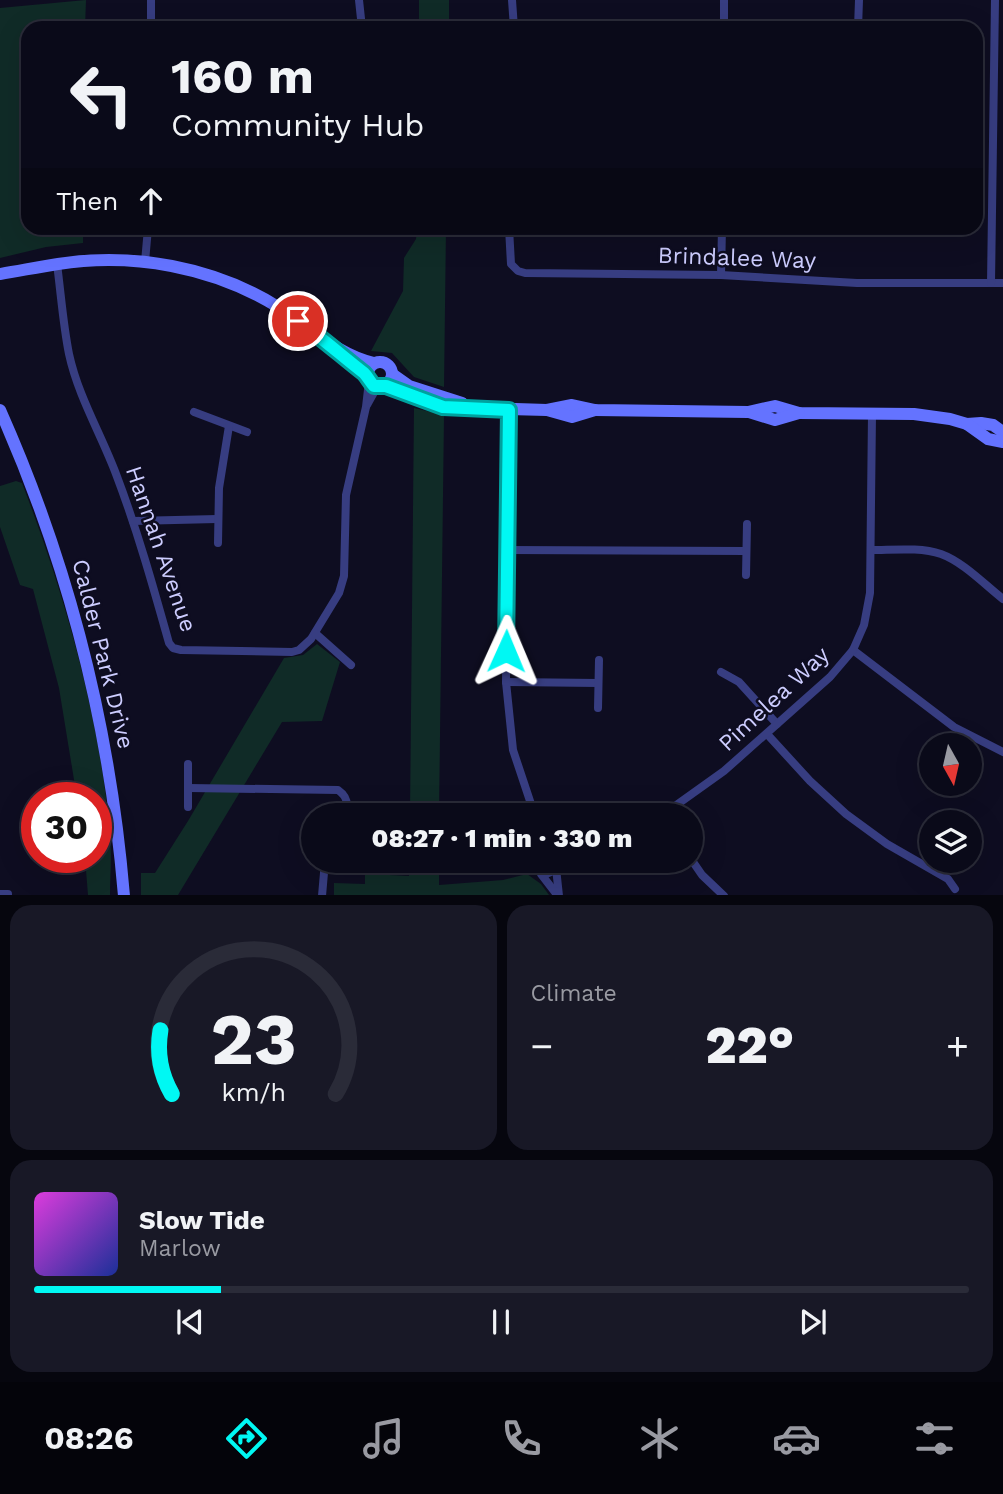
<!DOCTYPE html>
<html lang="en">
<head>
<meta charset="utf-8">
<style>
	:root { --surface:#0a0a19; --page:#181826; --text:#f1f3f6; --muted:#999aa2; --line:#2a2b38; --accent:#00f8f3 }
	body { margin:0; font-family:"Work Sans",sans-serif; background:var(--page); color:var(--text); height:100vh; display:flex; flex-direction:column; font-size:26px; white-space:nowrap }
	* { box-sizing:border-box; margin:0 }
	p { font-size:23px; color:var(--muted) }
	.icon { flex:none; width:38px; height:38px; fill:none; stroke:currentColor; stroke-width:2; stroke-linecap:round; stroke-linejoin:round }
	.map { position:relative; height:895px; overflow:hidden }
	.details { display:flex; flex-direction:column; gap:10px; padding:10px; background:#06060e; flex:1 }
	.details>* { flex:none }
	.top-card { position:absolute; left:21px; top:21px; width:962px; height:214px; border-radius:21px; box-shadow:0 7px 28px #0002,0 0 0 2px var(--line); background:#0a0a19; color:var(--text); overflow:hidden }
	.needle { width:46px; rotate:172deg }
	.buttons { position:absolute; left:919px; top:733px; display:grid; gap:14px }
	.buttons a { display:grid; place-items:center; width:63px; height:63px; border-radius:50%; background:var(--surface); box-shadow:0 7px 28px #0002,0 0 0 2px var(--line); font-size:35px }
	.speed { position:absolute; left:21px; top:782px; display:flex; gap:14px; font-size:35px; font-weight:700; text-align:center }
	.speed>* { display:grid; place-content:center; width:91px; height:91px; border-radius:50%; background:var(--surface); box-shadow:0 7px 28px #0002,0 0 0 2px var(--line); line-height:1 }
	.speed .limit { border:10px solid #d22; background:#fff; color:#111 }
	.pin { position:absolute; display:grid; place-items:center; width:60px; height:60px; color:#fff; margin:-30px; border:4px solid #fff; border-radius:50%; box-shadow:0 2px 7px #0007 }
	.me { position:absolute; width:77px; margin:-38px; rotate:1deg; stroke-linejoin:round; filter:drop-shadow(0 0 5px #0008) }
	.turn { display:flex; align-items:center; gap:24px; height:147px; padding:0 35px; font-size:32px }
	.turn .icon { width:91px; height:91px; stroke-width:2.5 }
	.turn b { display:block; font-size:49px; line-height:60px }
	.then { display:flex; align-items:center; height:66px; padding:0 35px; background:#0003; gap:14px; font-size:26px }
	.big { font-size:52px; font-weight:800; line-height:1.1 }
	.details .widget { flex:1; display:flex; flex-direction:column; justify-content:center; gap:10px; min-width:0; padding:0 24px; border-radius:21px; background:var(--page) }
	.details .dial { align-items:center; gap:0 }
	.dial svg { height:182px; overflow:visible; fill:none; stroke:var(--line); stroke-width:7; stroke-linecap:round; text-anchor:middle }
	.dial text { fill:var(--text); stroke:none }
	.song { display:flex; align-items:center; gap:21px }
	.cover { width:84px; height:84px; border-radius:10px; background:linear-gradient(135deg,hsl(300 70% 55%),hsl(230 70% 35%)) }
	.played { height:7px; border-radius:4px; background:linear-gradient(90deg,var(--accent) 20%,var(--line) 20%) }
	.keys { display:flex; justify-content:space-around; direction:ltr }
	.heat { display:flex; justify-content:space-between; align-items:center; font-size:38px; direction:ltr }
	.details .tiles { flex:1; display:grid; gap:10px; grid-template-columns:1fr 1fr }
	.widget:last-child { grid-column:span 2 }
	.trip { position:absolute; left:301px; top:803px; width:402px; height:70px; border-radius:35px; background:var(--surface); box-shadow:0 7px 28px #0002,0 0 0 2px var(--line); font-weight:800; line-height:70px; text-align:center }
	.tab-bar { display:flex; height:112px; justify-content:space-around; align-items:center; background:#04040a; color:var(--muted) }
	.tab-bar .icon { width:49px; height:49px }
	.tab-bar .selected { color:var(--accent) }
	.tab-bar b { font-size:32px; color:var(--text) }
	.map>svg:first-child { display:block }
</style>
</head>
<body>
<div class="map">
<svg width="1003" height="896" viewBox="0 0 1003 896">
	<rect width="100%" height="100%" fill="#0e0d21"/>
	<g fill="#102b27">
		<path d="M86,0L85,28H28V228H83V243L46,247L0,258V8Z"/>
		<rect x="419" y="0" width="30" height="28"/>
		<path d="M417,228H446L444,387L414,377L392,353L371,351L403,291L404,258L416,239Z"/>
		<path d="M414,408L444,415L439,815H410Z"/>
		<path d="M16,481L22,483C64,592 101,720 110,836C112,856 110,876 110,895H88L85,858H96V798H77L59,688L33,589L20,585L0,527V486Z"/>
		<path d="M317,644L340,662L322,721L282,722L178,895H141V873H155L188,821L284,658L303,655Z"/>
		<path d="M409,861H439V885L503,880L527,874L541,884L549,895H334V883L365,884V875L369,874L409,876Z"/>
	</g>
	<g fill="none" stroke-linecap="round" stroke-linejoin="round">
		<g stroke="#373d81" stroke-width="8">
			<path d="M359,0L362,28"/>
			<path d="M512,0L514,28"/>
			<path d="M151,28V0"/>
			<path d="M724,28V0"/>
			<path d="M858,28L859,0"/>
			<path d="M509,228L511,264L518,271L525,273L721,275L857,283H1003"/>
			<path d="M145,262L148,228"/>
			<path d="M57,264C61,294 63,324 69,354C78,396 101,434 116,474C137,529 153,586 169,643L173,648L181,650L292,652L299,650L311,639L339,593L344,576L346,495L366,407L369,381"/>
			<path d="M721,275L722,228"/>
			<path d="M991,283L995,0"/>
			<path d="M367,405L377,387"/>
			<path d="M509,410L506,682L513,750L535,816"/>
			<path d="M194,412L247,432"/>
			<path d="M133,521L217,519"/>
			<path d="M218,543L219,488L229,426"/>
			<path d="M508,550L746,551"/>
			<path d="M871,550C893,550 920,547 941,554C963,562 984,584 1003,599"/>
			<path d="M746,575L747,524"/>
			<path d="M315,633L351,665"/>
			<path d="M853,650L954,727L1003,752"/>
			<path d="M721,672L739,682L777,724"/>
			<path d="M506,682L598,683"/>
			<path d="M598,708L599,660"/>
			<path d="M767,734L810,781L846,814L887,844L948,879L955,889"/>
			<path d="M189,788L338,790C348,797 349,805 344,816"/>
			<path d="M188,807V764"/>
			<path d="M661,816L724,771L830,677L853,650L864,625L870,593L872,414"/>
			<path d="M691,859L702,875L724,896"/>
			<path d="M531,861L534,869L546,874L553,871L558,861"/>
			<path d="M556,868L559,896"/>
			<path d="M541,874L558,896"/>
			<path d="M0,894H8"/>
			<path d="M322,896L325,861"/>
		</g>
		<g stroke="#6473ff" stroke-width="12">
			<path d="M0,274C19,271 38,267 58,264C132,252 214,267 278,307C310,326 337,355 374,363"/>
			<path d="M338,354L367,376"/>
			<circle cx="380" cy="374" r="12"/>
			<path d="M392,374L409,386L462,403"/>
			<path d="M386,385L443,407L547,410L572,405L595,410L748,412L775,406L799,413L914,414L950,419L967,424L981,423L993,425L1003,432"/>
			<path d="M0,410C69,565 110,727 124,896"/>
			<path d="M547,410L572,417L595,410"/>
			<path d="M749,412L775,420L799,413"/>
			<path d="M967,424L988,439L1003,442"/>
		</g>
	</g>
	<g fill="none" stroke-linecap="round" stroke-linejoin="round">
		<g stroke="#00a19e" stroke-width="18">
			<path id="route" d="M298,321C321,337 342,356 364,373C368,377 370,382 374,386H386L443,407L509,410L506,651"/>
		</g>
		<use href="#route" stroke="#00f8f3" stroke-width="12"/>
	</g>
	<g text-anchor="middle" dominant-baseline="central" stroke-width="5" stroke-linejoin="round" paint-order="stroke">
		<g font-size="23" fill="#cdcdff" stroke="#0e0d21">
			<text transform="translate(737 258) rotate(2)">Brindalee Way</text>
			<text transform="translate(161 549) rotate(71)">Hannah Avenue</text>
			<text transform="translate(103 654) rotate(76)">Calder Park Drive</text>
			<text transform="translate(774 699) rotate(-43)">Pimelea Way</text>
		</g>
	</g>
</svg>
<div class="buttons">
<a><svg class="needle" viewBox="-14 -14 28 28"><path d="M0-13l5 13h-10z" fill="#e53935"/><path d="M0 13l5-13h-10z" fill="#999aa2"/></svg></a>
<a><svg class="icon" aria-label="layers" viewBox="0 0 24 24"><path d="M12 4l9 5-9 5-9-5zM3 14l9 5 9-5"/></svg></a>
</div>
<div class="speed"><div class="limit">30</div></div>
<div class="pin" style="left:298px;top:321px;background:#d93025"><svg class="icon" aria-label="arrive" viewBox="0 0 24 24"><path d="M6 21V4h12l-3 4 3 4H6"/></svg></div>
<svg class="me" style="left:506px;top:651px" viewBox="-20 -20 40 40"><path d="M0-17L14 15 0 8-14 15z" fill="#00f8f3" stroke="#fff" stroke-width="4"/></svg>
<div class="trip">08:27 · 1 min · 330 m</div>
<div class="top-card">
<div class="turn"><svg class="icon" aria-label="left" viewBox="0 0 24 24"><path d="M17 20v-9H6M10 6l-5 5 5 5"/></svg><div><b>160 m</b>Community Hub</div></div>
<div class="then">Then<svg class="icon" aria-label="ahead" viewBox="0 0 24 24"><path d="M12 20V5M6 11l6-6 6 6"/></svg></div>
</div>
</div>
<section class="details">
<div class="tiles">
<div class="widget dial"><svg viewBox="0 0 100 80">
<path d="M14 69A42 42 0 1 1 86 69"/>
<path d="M14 69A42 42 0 0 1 9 41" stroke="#00f8f3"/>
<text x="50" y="56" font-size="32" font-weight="700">23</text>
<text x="50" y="72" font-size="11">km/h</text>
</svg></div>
<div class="widget"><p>Climate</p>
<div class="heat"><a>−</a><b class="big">22°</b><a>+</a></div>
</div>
<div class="widget">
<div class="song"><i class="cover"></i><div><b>Slow Tide</b><p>Marlow</p></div></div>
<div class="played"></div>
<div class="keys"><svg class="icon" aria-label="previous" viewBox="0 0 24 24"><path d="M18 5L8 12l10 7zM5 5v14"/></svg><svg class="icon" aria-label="pause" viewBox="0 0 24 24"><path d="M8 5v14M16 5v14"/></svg><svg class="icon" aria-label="next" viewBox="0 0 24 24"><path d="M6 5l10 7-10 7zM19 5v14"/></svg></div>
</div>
</div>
</section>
<nav class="tab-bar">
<b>08:26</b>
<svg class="icon selected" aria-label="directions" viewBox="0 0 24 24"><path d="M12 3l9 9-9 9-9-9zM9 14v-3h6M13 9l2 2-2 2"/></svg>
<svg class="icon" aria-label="music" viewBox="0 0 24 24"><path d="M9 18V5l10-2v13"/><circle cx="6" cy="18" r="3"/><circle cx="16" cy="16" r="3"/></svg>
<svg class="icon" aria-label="phone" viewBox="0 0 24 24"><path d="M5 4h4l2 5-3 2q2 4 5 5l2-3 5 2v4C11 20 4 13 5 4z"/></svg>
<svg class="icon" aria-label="climate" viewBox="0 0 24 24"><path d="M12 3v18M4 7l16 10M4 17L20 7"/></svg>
<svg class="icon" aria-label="car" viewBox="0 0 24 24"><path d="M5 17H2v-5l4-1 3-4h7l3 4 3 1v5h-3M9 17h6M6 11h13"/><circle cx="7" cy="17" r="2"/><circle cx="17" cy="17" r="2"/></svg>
<svg class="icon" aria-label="filters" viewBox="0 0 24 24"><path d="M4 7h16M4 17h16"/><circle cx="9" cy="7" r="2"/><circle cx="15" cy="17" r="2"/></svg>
</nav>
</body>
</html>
